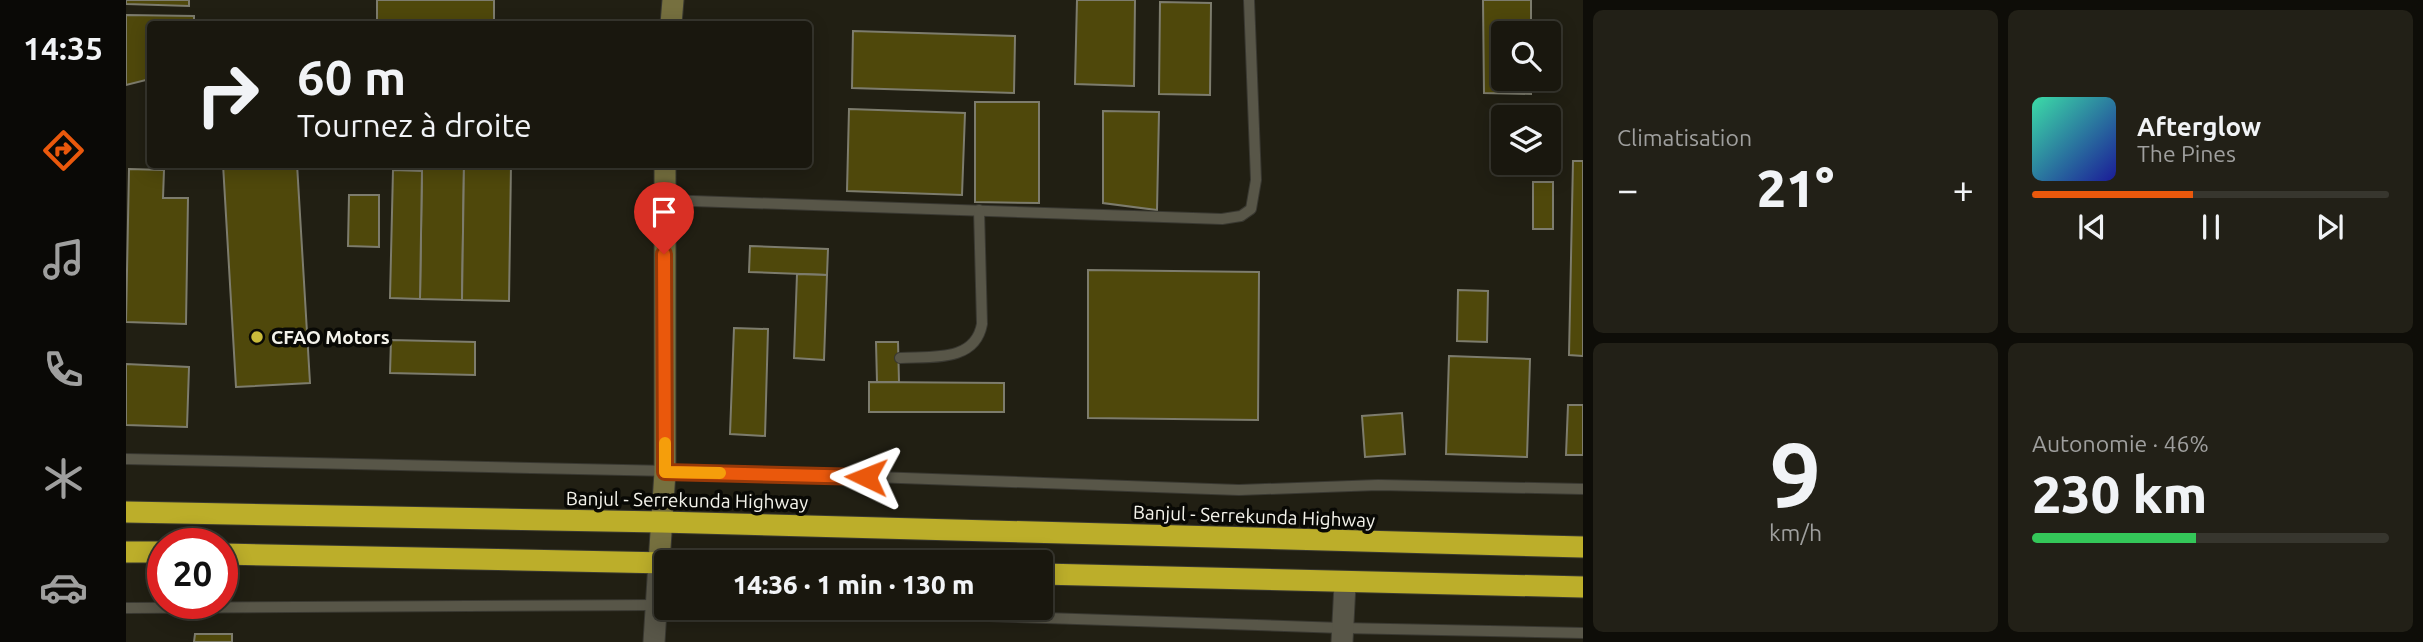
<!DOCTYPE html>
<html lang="fr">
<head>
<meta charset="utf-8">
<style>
	:root { --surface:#19170e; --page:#222017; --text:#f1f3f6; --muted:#9f9f9e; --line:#37362e; --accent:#ea580c }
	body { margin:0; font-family:Ubuntu,sans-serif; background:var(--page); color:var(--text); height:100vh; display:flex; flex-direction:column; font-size:26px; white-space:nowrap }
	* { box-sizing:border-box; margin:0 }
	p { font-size:23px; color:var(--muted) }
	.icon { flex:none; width:38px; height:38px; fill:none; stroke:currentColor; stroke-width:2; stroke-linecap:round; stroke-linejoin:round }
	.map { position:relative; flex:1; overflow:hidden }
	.drawer { display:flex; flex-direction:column; gap:10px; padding:10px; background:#0e0d08; width:840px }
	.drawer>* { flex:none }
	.guide { position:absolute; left:21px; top:21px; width:665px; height:147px; border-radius:7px; box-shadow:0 4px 18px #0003,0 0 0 2px var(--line); background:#19170e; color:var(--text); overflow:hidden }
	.buttons { position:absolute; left:1365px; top:21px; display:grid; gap:14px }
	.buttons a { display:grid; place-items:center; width:70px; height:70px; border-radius:7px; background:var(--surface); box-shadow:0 4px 18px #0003,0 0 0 2px var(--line); font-size:35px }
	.speed { position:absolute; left:21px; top:528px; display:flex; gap:14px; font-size:35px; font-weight:700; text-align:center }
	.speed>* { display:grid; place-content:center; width:91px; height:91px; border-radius:50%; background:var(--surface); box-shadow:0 4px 18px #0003,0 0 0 2px var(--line); line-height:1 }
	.speed .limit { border:10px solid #d22; background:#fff; color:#111 }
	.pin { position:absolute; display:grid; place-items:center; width:60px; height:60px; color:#fff; margin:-72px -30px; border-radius:50% 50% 50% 0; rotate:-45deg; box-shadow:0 0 7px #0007 }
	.pin .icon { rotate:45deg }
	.me { position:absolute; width:77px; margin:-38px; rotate:272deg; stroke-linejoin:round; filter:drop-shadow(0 0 5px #0008) }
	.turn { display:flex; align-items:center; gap:24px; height:147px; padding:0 35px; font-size:32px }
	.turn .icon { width:91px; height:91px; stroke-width:2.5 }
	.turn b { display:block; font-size:49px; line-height:60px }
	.big { font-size:52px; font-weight:800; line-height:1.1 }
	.drawer .card { flex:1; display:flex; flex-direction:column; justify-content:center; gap:10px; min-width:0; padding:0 24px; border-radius:10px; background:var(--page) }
	.drawer .dial { align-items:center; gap:0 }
	.dial b { font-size:91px; line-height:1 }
	.song { display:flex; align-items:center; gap:21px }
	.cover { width:84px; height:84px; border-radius:10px; background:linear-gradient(135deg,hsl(160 70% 55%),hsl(240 70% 35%)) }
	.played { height:7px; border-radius:4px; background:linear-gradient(90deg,var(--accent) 45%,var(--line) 45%) }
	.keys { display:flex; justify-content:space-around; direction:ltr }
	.heat { display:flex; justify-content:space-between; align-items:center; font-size:38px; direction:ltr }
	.charge { height:10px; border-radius:5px; background:linear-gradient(90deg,#34c759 46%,var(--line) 0) }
	.drawer .tiles { flex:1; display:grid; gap:10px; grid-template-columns:repeat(2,1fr) }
	.trip { position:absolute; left:528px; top:550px; width:399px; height:70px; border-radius:7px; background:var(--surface); box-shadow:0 4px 18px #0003,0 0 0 2px var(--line); font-weight:800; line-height:70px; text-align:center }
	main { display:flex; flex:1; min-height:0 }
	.menu { display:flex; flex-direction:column; width:126px; justify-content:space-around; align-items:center; background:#0a0906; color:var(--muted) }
	.menu .icon { width:49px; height:49px }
	.menu .current { color:var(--accent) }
	.menu b { font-size:32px; color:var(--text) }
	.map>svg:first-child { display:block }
</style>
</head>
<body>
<main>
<nav class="menu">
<b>14:35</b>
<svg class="icon current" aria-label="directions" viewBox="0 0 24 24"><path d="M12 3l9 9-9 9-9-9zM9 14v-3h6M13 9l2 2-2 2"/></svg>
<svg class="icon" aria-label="music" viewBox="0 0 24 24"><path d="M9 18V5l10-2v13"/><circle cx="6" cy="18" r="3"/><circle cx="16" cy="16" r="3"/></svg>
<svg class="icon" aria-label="phone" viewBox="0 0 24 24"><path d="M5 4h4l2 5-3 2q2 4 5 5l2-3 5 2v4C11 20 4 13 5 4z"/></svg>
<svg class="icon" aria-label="climate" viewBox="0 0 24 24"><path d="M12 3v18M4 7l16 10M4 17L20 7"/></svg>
<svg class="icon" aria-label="car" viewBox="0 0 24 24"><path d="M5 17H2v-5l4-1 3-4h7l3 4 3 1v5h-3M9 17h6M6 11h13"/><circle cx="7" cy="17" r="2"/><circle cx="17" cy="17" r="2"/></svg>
</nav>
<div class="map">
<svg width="1457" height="642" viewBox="0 0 1457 642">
	<rect width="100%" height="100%" fill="#211f13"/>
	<g fill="#4f480b" stroke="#7d7c6d" stroke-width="2">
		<path d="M0,0H63V6L0,4Z"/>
		<path d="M251,0H368V24L251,22Z"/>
		<path d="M951,0H1009L1008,86L949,84Z"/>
		<path d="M1357,0H1405V33H1377V79H1405V94L1358,93Z"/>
		<path d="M1034,2L1085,3L1084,95L1033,94Z"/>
		<path d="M0,15L68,16V24H24V79L0,85Z"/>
		<path d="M727,31L889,36L888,93L726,88Z"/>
		<path d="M849,102H913V203L849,202Z"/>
		<path d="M723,109L839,113L836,195L721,191Z"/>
		<path d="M977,111L1033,112L1031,210L977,203Z"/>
		<path d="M1447,161H1457V356L1443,355Z"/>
		<path d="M97,164H171L184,383L110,387Z"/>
		<path d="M296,164H338L336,300L294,299Z"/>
		<path d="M338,164H385L383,301L336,300Z"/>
		<path d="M3,169L38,170L37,198H62L60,324L0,322Z"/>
		<path d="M267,170L296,171L294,299L264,298Z"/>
		<rect x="1407" y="182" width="20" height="47"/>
		<path d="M223,195H253V247L222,246Z"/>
		<path d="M624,246L702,249L701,275L623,272Z"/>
		<path d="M962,270L1133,272L1132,420L962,418Z"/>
		<path d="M671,274L701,275L698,360L668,358Z"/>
		<path d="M1332,290L1362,291L1361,342L1331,341Z"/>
		<path d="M608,328L642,329L639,436L604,434Z"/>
		<path d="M265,340L349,342V375L264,373Z"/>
		<path d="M750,342H772L773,382H751Z"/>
		<path d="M1323,356L1404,359L1401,457L1320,454Z"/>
		<path d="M0,364L63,367L61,427L0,425Z"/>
		<path d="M743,382L878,383V412H743Z"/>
		<path d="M1442,405H1457V455H1440Z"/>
		<path d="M1276,413L1279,454L1239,457L1236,416Z"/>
		<path d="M69,634H106V642H68Z"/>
	</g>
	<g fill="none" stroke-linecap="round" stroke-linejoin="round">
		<g stroke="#393831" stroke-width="12">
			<g id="lane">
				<path d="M538,200L1096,219L1115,216L1125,209L1130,180L1123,0"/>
				<path d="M774,358C804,356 849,363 856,324L853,210"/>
				<path d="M0,459L636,473L1113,490L1252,485L1457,489"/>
				<path d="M599,607L1216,628L1457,633"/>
				<path d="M0,608L533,605"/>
			</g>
		</g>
		<g stroke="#393831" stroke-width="23">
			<g id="street">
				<path d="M528,642L533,563"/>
				<path d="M1216,642L1219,584"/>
			</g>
		</g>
		<g stroke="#393831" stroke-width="23">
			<g id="secondary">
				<path d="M545,24L547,0"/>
				<path d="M533,563L539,472V164"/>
			</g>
		</g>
		<g stroke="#393831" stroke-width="23">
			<g id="highway">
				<path d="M0,512L535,522L1457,547"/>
				<path d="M0,552H37"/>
				<path d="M96,554L541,563"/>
				<path d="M915,574L1457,587"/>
			</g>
		</g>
		<use href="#lane" stroke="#585648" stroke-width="10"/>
		<use href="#street" stroke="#585648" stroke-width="21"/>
		<use href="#secondary" stroke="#76703f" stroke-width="21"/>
		<use href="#highway" stroke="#bcae2a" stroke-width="21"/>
	</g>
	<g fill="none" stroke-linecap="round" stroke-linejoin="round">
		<g stroke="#983908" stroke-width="18">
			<path id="route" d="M538,254L539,472L740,477"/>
		</g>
		<use href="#route" stroke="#ea580c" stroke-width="12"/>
		<path stroke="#f59e0b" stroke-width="12" d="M539,443V472L594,473"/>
	</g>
	<circle fill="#c9bb3a" stroke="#090905" stroke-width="2.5" cx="131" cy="337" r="7"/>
	<g text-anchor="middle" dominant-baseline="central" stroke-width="7" stroke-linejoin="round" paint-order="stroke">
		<g font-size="19" font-weight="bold" fill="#f4f3eb" stroke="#090905" text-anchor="start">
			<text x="145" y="337">CFAO Motors</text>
		</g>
		<g font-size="19" fill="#f4f3eb" stroke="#090905">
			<text transform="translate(561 500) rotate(1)">Banjul - Serrekunda Highway</text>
			<text transform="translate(1128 516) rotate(2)">Banjul - Serrekunda Highway</text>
		</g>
	</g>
</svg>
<div class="buttons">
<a><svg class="icon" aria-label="search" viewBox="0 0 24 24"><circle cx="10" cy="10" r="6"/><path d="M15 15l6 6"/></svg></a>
<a><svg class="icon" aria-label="layers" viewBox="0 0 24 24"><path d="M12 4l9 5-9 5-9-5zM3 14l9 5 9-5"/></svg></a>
</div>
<div class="speed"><div class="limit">20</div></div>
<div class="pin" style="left:538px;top:254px;background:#d93025"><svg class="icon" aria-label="arrive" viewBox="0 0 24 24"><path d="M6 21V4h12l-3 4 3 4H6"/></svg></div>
<svg class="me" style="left:740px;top:477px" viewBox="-20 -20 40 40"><path d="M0-17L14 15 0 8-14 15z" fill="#ea580c" stroke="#fff" stroke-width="4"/></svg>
<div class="trip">14:36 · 1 min · 130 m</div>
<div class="guide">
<div class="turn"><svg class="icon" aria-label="right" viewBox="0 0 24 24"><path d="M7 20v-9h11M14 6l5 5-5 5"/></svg><div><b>60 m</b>Tournez à droite</div></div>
</div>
</div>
<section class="drawer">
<div class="tiles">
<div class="card"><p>Climatisation</p>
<div class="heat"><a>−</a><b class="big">21°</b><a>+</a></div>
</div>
<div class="card">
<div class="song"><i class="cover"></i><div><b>Afterglow</b><p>The Pines</p></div></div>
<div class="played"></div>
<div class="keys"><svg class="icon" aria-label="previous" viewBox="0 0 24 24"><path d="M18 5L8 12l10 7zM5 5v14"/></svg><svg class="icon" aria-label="pause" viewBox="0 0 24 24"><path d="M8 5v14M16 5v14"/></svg><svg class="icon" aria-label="next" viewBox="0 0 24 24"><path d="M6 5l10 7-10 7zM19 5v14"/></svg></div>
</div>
<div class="card dial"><b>9</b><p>km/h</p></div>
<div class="card"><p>Autonomie · 46%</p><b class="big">230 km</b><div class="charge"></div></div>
</div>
</section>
</main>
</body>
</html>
